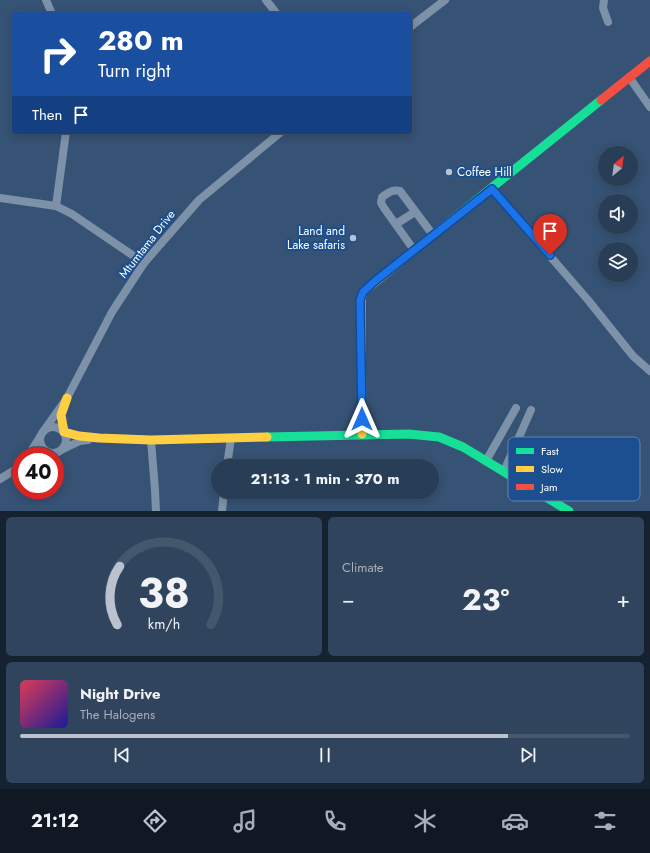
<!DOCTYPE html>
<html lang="en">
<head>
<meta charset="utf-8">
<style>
	:root { --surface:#283e57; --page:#30455d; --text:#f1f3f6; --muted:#a5aeba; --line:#44576d; --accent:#b9c2ce }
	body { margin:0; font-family:Jost,sans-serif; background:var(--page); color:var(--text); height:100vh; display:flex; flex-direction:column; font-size:15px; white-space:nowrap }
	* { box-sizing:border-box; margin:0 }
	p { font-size:13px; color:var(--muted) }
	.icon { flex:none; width:22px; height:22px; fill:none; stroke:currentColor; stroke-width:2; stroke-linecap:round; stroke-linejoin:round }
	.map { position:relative; height:511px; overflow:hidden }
	.details { display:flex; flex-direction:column; gap:6px; padding:6px; background:#162230; flex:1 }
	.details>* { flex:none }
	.hud { position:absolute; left:12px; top:12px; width:400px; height:122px; border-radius:4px; box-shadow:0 2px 10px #0003,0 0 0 1px var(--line); background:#1a4fa0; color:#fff; overflow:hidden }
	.needle { width:26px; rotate:29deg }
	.buttons { position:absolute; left:598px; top:146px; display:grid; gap:8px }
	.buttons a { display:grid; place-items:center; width:40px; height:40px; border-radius:50%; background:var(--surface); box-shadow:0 2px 10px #0003,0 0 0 1px var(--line); font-size:20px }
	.speed { position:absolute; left:12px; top:447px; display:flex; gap:8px; font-size:20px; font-weight:700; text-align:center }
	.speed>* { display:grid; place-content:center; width:52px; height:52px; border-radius:50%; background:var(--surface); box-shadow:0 2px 10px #0003,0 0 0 1px var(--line); line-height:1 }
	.speed .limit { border:6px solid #d22; background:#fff; color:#111 }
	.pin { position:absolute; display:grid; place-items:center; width:34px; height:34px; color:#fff; margin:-41px -17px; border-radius:50% 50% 50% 0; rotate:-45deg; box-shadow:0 0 4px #0007 }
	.pin .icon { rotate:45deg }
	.me { position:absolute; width:44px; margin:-22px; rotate:0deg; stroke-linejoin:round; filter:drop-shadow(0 0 3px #0008) }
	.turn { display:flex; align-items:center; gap:14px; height:84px; padding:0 20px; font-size:18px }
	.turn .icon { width:52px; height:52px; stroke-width:2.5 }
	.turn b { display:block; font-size:28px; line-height:34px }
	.then { display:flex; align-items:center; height:38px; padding:0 20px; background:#0003; gap:8px; font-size:15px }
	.big { font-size:30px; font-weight:700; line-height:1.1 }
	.details .widget { flex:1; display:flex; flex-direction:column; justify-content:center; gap:6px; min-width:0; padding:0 14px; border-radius:6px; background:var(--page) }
	.details .dial { align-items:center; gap:0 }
	.dial svg { height:104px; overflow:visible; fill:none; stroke:var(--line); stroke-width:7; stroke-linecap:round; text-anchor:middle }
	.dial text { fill:var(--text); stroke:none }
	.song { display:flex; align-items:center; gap:12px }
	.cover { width:48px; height:48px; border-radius:6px; background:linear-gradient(135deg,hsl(350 70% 55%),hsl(240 70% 35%)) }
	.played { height:4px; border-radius:2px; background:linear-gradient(90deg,var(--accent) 80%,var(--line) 80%) }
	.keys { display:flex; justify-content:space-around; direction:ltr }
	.heat { display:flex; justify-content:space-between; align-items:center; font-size:22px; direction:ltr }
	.details .tiles { flex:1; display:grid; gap:6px; grid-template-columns:1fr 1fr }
	.widget:last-child { grid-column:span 2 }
	.trip { position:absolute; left:211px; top:459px; width:228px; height:40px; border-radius:20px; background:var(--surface); box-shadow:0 2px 10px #0003,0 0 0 1px var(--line); font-weight:700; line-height:40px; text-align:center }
	.menu { display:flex; height:64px; justify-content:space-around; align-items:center; background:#101923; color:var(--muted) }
	.menu .icon { width:28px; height:28px }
	.menu .active { color:var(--accent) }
	.menu b { font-size:18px; color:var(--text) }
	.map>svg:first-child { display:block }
</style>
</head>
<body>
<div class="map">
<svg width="650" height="511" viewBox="0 0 650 511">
	<rect width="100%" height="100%" fill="#365274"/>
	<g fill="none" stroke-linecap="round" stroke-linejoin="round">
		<g stroke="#7d92a8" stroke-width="8">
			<path d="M46,0L52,14"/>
			<path d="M266,0L277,14"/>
			<path d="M604,0L603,8L608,22"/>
			<path d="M410,27L445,0"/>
			<path d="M629,77L650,107"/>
			<path d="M492,189L588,300L633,356L650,371"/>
			<path d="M0,198L56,206L72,214L144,263"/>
			<path d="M56,206L66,132"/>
			<path d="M396,224L415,212"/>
			<path d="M414,250L384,208L381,203L382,197C388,193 392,189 400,191L433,235"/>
			<circle cx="53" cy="440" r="13"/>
			<path d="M45,429L67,398L112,312L144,263L199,200L281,132"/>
			<path d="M151,440L155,490L156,511"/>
			<path d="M63,449L80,441L88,440"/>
			<path d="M28,456L40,437"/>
			<path d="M486,461L516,408"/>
			<path d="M227,466L231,438"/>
			<path d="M504,471L531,410"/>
			<path d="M0,479L21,466"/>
			<path d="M222,511L224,492"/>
		</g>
		<g stroke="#16e098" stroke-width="9">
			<path d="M413,251L601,100"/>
			<path d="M267,437L408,434L439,437L463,447L569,511"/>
		</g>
		<g stroke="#ffcf43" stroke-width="9">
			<path d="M67,398L61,415L64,432L79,436L99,438L151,440L267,437"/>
			<path d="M362,434L361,300L363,292L413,251"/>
		</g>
		<path stroke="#f24e42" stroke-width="9" d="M601,100L650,61"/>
	</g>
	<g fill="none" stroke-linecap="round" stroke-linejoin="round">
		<g stroke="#114b97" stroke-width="10">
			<path id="route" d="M362,419L360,300L363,292L375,281L492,189L550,255"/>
		</g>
		<use href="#route" stroke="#1a73e8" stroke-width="7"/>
	</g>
	<g fill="#b9c2ce" stroke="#1b4f8f" stroke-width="1.5">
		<circle cx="449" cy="172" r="4"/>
		<circle cx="353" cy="238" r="4"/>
	</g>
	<g text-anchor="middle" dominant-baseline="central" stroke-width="4" stroke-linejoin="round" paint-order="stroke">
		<g font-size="12" fill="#fff" stroke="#1b4f8f" text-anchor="start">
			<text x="457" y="172">Coffee Hill</text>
			<text x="345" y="231" text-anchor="end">Land and<tspan x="345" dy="14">Lake safaris</tspan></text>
		</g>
		<g font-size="12" fill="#fff" stroke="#1b4f8f">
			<text transform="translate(147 244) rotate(-52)">Mtumtama Drive</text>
		</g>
	</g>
	<rect x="508" y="437" width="132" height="64" rx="6" fill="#1b4f8f" stroke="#5f84b1" stroke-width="1"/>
	<rect x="516" y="448" width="18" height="6" fill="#16e098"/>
	<rect x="516" y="466" width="18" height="6" fill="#ffcf43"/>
	<rect x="516" y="484" width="18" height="6" fill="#f24e42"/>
	<g font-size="11" fill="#fff">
		<text x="541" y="455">Fast</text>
		<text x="541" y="473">Slow</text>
		<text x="541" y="491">Jam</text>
	</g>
</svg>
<div class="buttons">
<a><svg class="needle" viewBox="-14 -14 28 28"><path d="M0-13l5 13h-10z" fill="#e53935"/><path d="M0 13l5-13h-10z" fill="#a5aeba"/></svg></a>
<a><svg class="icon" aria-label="sound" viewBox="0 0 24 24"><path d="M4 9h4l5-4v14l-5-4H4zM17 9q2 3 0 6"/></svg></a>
<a><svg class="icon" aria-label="layers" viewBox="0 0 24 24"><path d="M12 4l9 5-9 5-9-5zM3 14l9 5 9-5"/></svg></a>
</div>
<div class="speed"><div class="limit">40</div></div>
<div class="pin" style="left:550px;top:255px;background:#d93025"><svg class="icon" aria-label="arrive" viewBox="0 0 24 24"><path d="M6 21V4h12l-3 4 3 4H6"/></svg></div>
<svg class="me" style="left:362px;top:419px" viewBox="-20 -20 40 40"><path d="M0-17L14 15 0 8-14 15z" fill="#1a73e8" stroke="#fff" stroke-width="4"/></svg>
<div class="trip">21:13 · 1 min · 370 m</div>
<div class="hud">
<div class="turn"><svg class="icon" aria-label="right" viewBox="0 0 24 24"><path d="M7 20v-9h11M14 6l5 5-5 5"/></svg><div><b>280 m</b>Turn right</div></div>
<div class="then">Then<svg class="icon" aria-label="arrive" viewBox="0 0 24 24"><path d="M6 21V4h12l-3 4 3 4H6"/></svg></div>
</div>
</div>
<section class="details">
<div class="tiles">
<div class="widget dial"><svg viewBox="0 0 100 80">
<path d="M14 69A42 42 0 1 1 86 69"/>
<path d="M14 69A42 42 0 0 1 16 24" stroke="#b9c2ce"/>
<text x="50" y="56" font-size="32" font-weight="700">38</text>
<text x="50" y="72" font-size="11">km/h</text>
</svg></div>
<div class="widget"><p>Climate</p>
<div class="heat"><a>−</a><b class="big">23°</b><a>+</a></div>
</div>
<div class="widget">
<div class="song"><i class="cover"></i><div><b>Night Drive</b><p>The Halogens</p></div></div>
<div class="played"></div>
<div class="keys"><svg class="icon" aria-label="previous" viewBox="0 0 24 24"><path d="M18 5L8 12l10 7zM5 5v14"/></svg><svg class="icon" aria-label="pause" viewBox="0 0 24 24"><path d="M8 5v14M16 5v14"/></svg><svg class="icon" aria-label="next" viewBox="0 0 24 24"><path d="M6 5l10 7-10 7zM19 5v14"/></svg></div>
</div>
</div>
</section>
<nav class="menu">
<b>21:12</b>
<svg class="icon active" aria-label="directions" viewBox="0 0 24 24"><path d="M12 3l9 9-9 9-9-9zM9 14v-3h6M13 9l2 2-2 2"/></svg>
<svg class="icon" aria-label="music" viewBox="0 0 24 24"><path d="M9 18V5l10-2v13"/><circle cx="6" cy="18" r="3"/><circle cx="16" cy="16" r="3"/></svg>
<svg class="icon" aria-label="phone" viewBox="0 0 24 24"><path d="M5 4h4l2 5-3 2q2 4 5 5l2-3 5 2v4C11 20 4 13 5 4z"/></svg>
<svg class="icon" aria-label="climate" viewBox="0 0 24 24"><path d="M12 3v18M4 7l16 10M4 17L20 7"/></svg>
<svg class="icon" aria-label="car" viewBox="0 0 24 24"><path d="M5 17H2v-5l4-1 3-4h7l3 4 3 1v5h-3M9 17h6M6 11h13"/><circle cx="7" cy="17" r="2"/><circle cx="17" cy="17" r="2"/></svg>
<svg class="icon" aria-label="filters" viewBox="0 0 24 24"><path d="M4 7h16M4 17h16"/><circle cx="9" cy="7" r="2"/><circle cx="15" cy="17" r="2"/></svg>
</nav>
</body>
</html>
